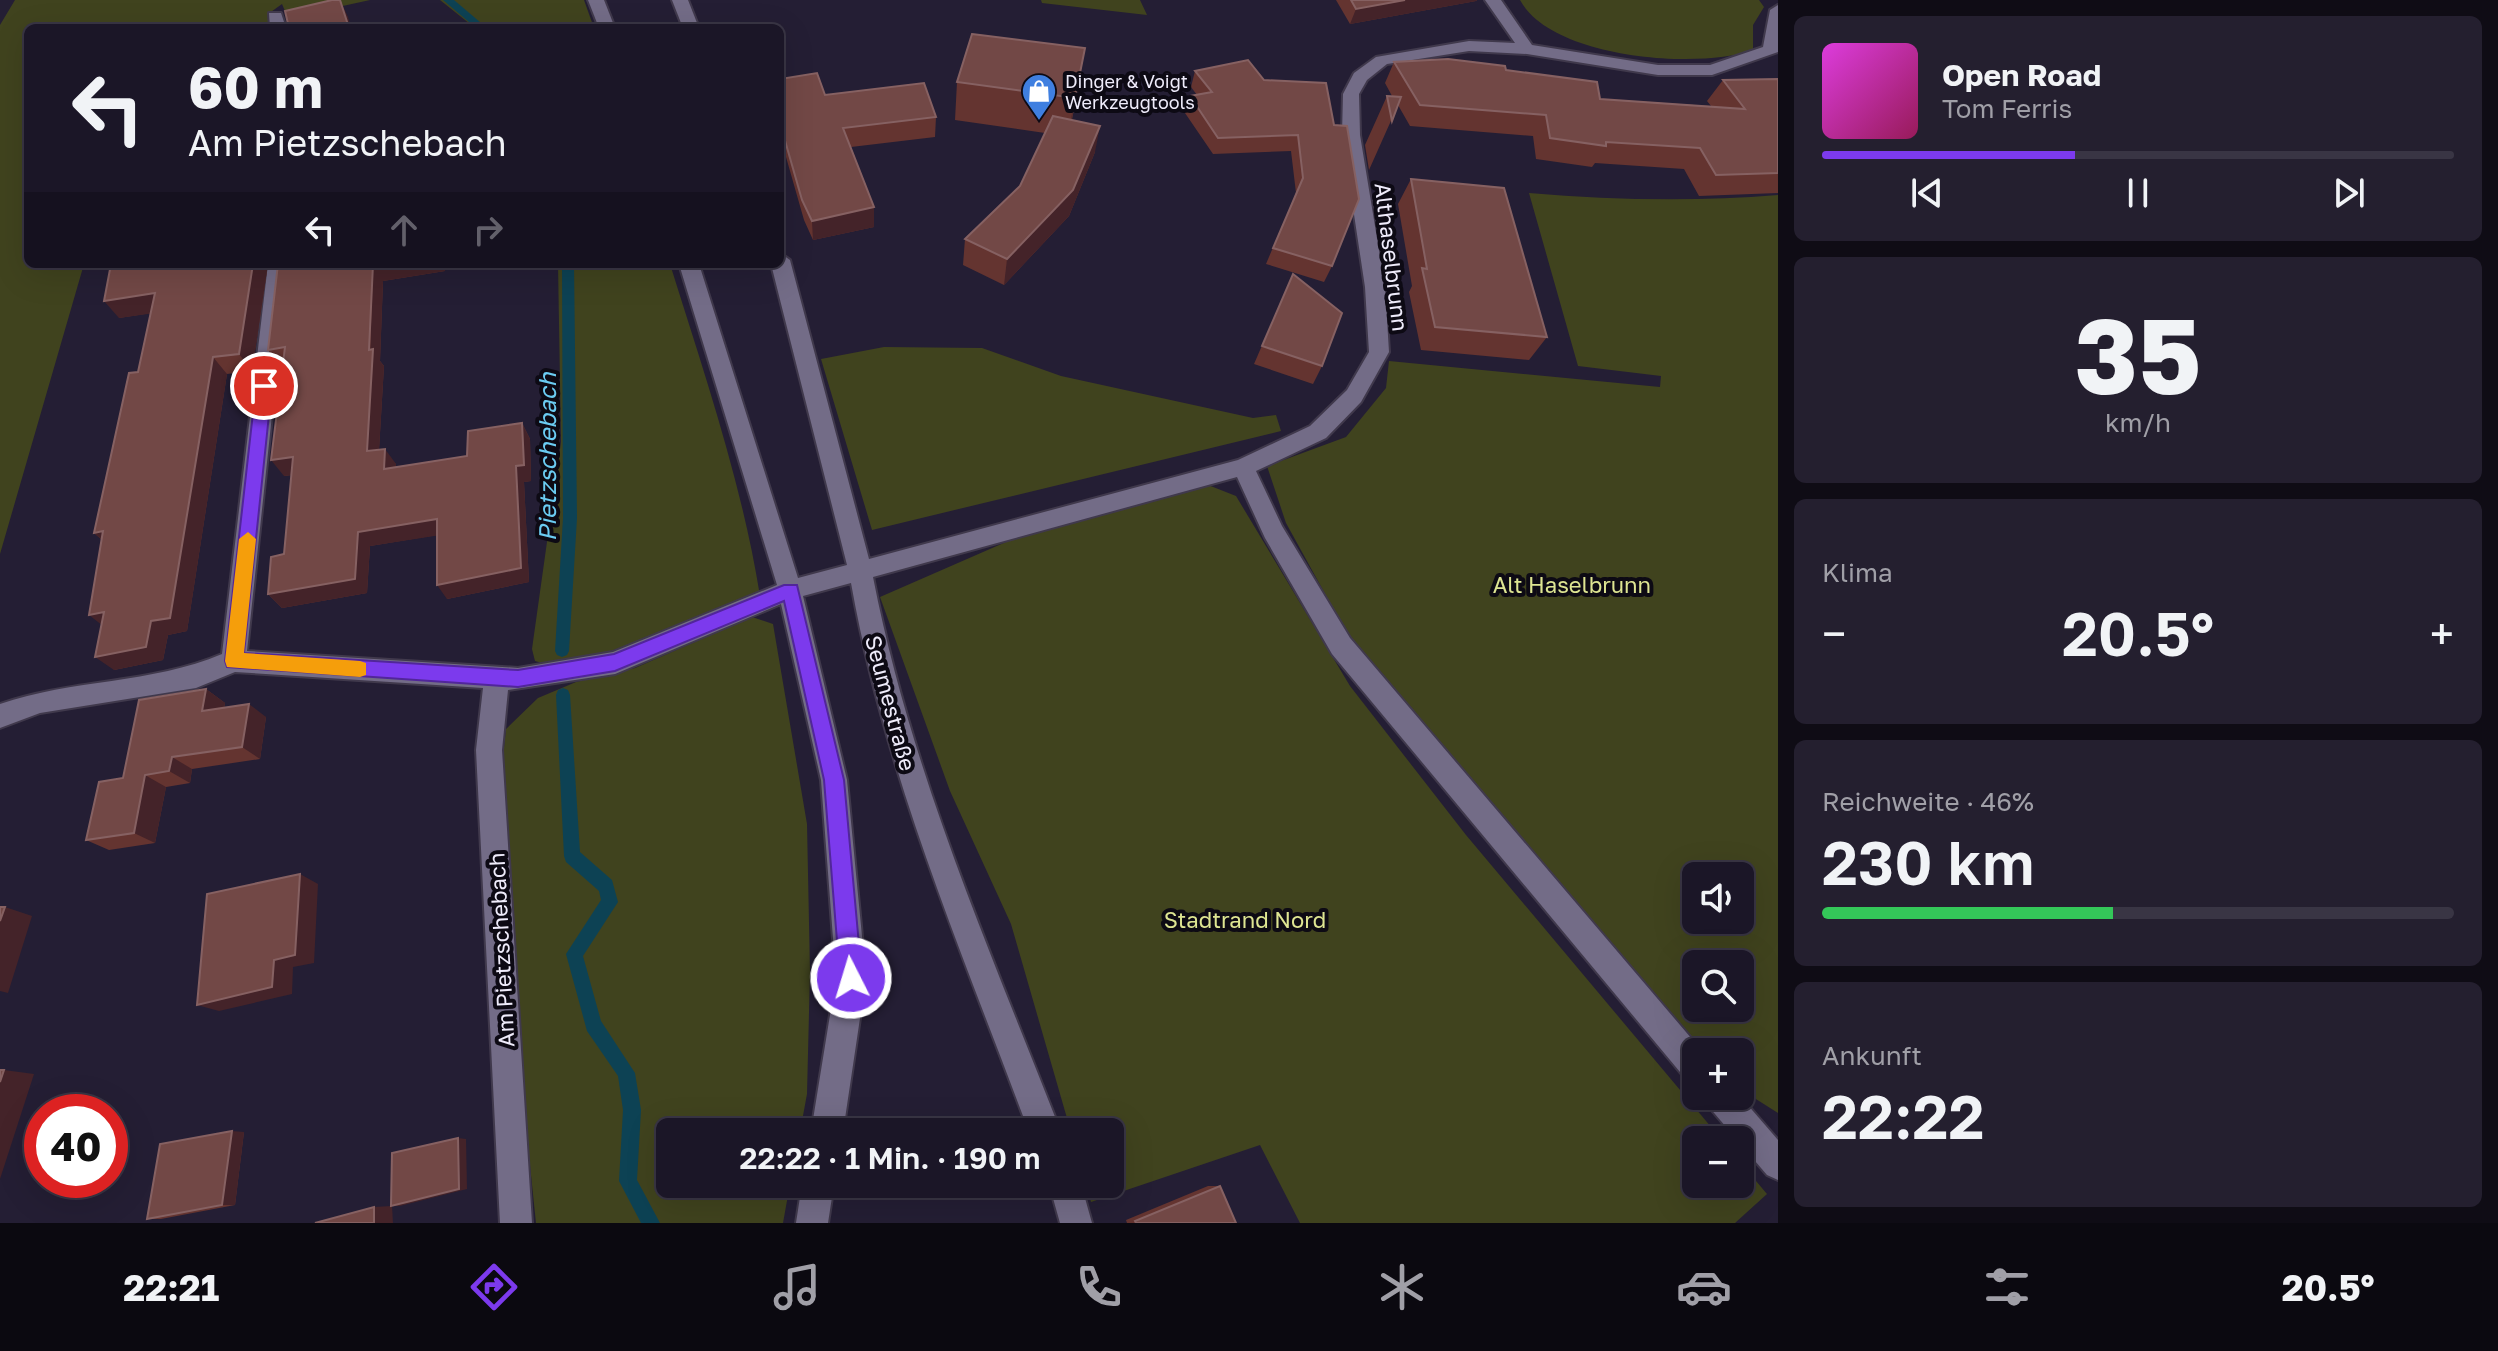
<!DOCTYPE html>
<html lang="de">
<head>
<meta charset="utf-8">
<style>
	:root { --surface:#1b1627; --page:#241f2f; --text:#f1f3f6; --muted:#a09fa7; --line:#393544; --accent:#7c3aed }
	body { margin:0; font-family:"Golos Text",sans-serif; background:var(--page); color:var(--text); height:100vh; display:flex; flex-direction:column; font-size:30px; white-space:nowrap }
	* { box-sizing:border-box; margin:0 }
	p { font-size:26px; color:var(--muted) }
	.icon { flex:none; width:44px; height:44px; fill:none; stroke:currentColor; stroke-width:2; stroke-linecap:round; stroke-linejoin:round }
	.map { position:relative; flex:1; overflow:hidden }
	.details { display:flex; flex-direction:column; gap:16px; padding:16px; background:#0f0c15; width:720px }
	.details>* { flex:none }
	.top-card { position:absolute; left:24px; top:24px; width:760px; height:244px; border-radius:12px; box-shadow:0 8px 32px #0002,0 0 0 2px var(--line); background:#1b1627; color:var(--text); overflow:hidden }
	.fabs { position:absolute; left:1682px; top:862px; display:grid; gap:16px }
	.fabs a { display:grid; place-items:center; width:72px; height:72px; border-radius:12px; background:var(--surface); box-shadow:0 8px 32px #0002,0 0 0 2px var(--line); font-size:40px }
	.speed { position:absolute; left:24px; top:1094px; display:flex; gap:16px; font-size:40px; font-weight:700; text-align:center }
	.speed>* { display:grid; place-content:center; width:104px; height:104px; border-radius:50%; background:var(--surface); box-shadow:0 8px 32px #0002,0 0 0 2px var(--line); line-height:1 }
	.speed .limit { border:12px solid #d22; background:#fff; color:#111 }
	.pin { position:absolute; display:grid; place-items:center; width:68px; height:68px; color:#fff; margin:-34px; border:4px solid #fff; border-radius:50%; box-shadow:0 2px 8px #0007 }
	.me { position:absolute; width:88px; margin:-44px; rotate:355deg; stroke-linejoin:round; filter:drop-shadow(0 0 6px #0008) }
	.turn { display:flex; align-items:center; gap:28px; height:168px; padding:0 32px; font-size:36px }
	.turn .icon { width:104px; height:104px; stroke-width:2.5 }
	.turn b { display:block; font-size:56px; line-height:68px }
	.lanes { display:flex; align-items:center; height:76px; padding:0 32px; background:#0003; justify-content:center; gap:40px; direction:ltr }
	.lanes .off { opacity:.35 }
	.big { font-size:60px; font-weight:600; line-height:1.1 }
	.details .tile { flex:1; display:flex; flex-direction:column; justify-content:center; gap:12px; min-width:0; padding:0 28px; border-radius:12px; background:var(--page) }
	.details .dial { align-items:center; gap:0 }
	.dial b { font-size:104px; line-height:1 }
	.song { display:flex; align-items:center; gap:24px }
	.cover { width:96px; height:96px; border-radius:12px; background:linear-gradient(135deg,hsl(300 70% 55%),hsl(330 70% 35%)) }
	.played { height:8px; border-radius:4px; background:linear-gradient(90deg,var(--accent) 40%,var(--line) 40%) }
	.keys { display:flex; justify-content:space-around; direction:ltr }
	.heat { display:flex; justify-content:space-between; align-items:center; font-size:44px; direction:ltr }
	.charge { height:12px; border-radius:6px; background:linear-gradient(90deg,#34c759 46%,var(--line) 0) }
	.trip { position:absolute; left:656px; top:1118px; width:468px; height:80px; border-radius:12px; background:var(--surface); box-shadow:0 8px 32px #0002,0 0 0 2px var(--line); font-weight:600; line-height:80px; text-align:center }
	.tabs { display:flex; height:128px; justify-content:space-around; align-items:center; background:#0b0910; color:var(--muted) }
	.tabs .icon { width:56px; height:56px }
	.tabs .active { color:var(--accent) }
	.tabs b { font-size:36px; color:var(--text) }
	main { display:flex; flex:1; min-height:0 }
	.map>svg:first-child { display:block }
</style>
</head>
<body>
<main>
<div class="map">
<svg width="1778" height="1223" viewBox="0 0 1778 1223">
	<rect width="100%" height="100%" fill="#241e34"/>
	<g fill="#40431e" fill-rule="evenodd">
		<path d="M15,0H370L288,18L282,4L268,14L271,23L211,24L206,28H28V264H84L0,554V25Z"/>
		<path d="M440,0H584L594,28H475Z"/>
		<path d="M1041,0H1140L1147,15L1042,3Z"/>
		<path d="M1520,0H1759L1764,7L1753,25V50C1697,70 1551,58 1520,0Z"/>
		<path d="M1529,193C1613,200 1694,202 1778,195V1113L1740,1089V1052H1703L1351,641L1286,523L1267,466L1346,437L1386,388L1389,361L1660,387L1661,376L1578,366ZM1696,876H1740V920H1696ZM1696,964H1740V1008H1696Z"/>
		<path d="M558,264H670C704,373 742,483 760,596L603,654L552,666L535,661L532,649L561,442Z"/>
		<path d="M884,347L982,348L1061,376L1253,418L1276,415L1281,431L872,530L821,359Z"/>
		<path d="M1203,483L1236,496L1350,686L1466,835L1722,1140H1696V1184H1740V1162L1767,1194L1735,1223H1300L1260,1145L1091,1202L1086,1184H1110V1132H1071L1011,924L950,791L880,597L1038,528Z"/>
		<path d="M752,617L773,624L807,824L810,972L807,1094L800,1132H670V1184H790L783,1223H536L512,993L502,765L506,729L538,698L576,682L635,668Z"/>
	</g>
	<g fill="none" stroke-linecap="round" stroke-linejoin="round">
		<g fill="#0d4254" fill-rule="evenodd">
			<path d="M443,0H454L487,28H476Z"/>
			<path d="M562,264H574L577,518L569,651L567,655L562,657L557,655L555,651L563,518Z"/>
			<path d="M563,688L568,690L570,695L580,852L612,880L618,902L583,956L601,1021L635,1073L641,1110L637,1180L660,1223H641L619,1181L623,1110L618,1076L587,1031L566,954L601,900L599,891L566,862L564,856L556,695L558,690Z"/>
		</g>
		<g stroke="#40394c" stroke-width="4">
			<g id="minor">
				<path d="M588,0H604L615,28H599Z"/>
				<path d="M672,0H688L699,28H683Z"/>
				<path d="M1485,0H1501L1532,45L1658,65H1710L1763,47L1770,10L1778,5V52L1712,75H1658L1527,54L1469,51L1387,64L1367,80L1359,94L1360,135L1385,287L1389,352L1361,402L1326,438L1256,471L1282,526L1350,638L1703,1052H1696V1082L1685,1078L1332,654L1265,538L1237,477L873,577C911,772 989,948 1061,1132H1029C962,952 885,774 851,583L803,596L847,780L866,978L843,1132H811L836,978L821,780L781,604L615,674L508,690L502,750L532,1223H500L476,750L483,688L235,672L196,688L40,713L0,728V704C72,679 152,684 222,654L268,264H288L247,651L518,668L613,652L777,585L679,264H699L798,578L847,565L771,264H780V253L790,260L869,559L1238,460L1310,426L1347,390L1369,352L1365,287L1342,135L1343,94L1354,73L1376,57L1469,41L1515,43Z"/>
				<path d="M269,13H281L286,28H270Z"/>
				<path d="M1705,1096H1740L1778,1140V1180L1767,1175L1709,1107Z"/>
				<path d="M802,1184H834L828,1223H796Z"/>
				<path d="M1049,1184H1081L1092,1223H1060Z"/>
			</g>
		</g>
		<use href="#minor" fill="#736c87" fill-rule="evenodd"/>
	</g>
	<g fill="#643430">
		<path d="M1336,0H1477L1476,1L1350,24Z"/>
		<path d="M1394,62L1506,70L1600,99L1711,106L1707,101L1723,80L1778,79V193L1699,196L1684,169L1595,163L1592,167L1536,159L1533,136L1410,126L1398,105L1369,170L1365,145L1387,96H1392L1385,83Z"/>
		<path d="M1195,71L1264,80L1326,83L1332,266L1324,282L1266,264L1296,193L1291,151L1213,154L1185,113L1190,96L1197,95L1191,87Z"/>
		<path d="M780,79L825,95L936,117L935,137L851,147L874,207V227L813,240L804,220L780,136Z"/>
		<path d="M957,82L1078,87L1072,120L1095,152L1069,216L1004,285L963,265L965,239L1020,186L1045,133L955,120Z"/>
		<path d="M1411,179L1547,337L1529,360L1421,350L1409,292L1412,286L1398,204Z"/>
		<path d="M111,264H268L252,371L227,374L187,631L168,635L163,660L114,670L102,625L101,539L94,533L138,372L151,313L119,318Z"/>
		<path d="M278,264H445V271L383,281L380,361L384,366L379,450L396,464V467L467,456L522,423L530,439L531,481L524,482L529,582L447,599L437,535L370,546L367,593L282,608L268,594L284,554L292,475L284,476L283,366L280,367L268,350Z"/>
		<path d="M1293,274L1322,366L1313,384L1254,364Z"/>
		<path d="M206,689L225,703L224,708L266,717L260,759L192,769L190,783L166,787L155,843L109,850L86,840L123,778Z"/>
		<path d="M244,1132L235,1205L161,1219H147Z"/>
		<path d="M1208,1186H1220L1236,1223H1127L1126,1220Z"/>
	</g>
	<g fill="#442329">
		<path d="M340,0L348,17L351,28H349Z"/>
		<path d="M1405,0H1477L1476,1L1350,24L1356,9Z"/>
		<path d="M1085,48L1078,87L1068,136L1075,98Z"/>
		<path d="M1100,126L1095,152L1069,216L1004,285L1007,259Z"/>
		<path d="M874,207V227L813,240L812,221Z"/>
		<path d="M253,264H268L252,371L239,354Z"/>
		<path d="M373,264H445V271L383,281L380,361L384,366L378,467L367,451Z"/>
		<path d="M155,293L169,311L119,318L104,301Z"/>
		<path d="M213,357L227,374L187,631L168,635L163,660L114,670L95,657L151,621Z"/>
		<path d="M522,423L530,439L531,481L524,482L529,582L447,599L437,585Z"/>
		<path d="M385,449L396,464L395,485L384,469Z"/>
		<path d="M293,457L306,473L284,476L271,460Z"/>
		<path d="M437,519L447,534L370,546L367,593L282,608L268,594L358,532Z"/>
		<path d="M103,531L111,548L94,533Z"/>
		<path d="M104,612L107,629L89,615Z"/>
		<path d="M206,689L225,703L221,724L202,711Z"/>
		<path d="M249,704L266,717L260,759L242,747Z"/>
		<path d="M172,757L192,769L190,783L169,771Z"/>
		<path d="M145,775L166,787L155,843L134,833Z"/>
		<path d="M300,874L318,884L314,963L293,967L292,994L219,1011L197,1005Z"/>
		<path d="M5,907L32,916L8,993L0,991V921Z"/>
		<path d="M4,1070L34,1074L0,1179V1082Z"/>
		<path d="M232,1131L244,1132L235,1205H222Z"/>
		<path d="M458,1138L466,1139L467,1189L400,1206H391Z"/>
		<path d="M392,1206L393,1223H374V1207Z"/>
	</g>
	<g fill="#724846" stroke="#866162" stroke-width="2">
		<path d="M332,0H340L349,28H289L285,11Z"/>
		<path d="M1351,0H1405L1356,9Z"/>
		<path d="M972,34L1085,48L1075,98L957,82Z"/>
		<path d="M1448,59L1505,66L1506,70L1597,82L1600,99L1745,109L1723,80L1778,79V173L1716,175L1700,148L1606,142V146L1550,138L1546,115L1420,105L1394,62Z"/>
		<path d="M1248,60L1264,80L1326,83L1334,125L1347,126L1359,199L1332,266L1273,248L1303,178L1298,135L1218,138L1190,96L1212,92L1195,71Z"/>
		<path d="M817,73L825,95L924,83L936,117L843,128L874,207L812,221L802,200L780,123V79Z"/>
		<path d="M1387,96L1401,97L1392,121Z"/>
		<path d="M1053,116L1100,126L1073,190L1007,259L965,239L1020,186Z"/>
		<path d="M1411,179L1504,188L1547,337L1435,327L1422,268L1427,269Z"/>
		<path d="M111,264H253L239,354L213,357L170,618L151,621L146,647L95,657L104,612L89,615L103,531L94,533L129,373L138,372L155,293L104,301Z"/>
		<path d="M278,264H373L369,350L373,349L367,451L385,449L384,469L467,456L468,431L522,423L524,465L516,466L521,568L437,585V519L358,532L355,579L268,594L271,557L284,554L293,457L271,460L285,347L268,350Z"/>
		<path d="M1293,274L1342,313L1322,366L1262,346Z"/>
		<path d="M206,689L202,711L249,704L242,747L172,757L169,771L145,775L134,833L86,840L99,782L123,778L139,700Z"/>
		<path d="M300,874L295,955L274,960L272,987L197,1005L207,894Z"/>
		<path d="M0,907H5L0,921Z"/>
		<path d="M0,1070H4L0,1082Z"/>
		<path d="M232,1131L222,1205L147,1219L160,1144Z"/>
		<path d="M458,1138L459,1189L391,1206L392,1153Z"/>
		<path d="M1220,1186L1236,1223H1136L1135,1221Z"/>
		<path d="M374,1207V1223H315Z"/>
	</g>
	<path fill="#7c3aed" stroke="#51269a" stroke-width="2" d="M264,380L272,386L244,653L518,670L614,654L784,585H797L844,780L862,978L858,986L851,989L843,986L840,978L824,780L784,601L615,671L518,687L227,667L225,661L256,386Z"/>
	<path fill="#f59e0b" d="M248,532L256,539L244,653L360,661L366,663V675L360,677L227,667L225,661L239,539Z"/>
	<defs>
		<g id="shop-pin" transform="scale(1.8)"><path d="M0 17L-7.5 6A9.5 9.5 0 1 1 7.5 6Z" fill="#3f7fe0" stroke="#0d0a14"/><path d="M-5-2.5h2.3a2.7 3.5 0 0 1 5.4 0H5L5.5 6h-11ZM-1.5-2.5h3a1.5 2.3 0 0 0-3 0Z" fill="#fff"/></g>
	</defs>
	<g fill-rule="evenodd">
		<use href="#shop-pin" x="1039" y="91"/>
	</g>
	<g text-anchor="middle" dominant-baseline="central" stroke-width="8" stroke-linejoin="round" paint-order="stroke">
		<g font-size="18" fill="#efecfb" stroke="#0d0a14" text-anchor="start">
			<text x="1065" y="81">Dinger &amp; Voigt<tspan x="1065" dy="21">Werkzeugtools</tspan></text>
		</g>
		<g font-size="22" fill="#efecfb" stroke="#0d0a14">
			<text transform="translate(1392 257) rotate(83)">Althaselbrunn</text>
			<text transform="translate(891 703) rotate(75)">Seumestraße</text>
			<text transform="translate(501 950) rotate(-93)">Am Pietzschebach</text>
		</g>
		<g font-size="22" fill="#dee592" stroke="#0d0a14">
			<text x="1572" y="584">Alt Haselbrunn</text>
			<text x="1245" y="919">Stadtrand Nord</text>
		</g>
		<g font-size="24" font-style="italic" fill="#6bccf2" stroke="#0d0a14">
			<text transform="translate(546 457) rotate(-90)">Pietzschebach</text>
		</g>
	</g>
</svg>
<div class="fabs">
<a><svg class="icon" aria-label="sound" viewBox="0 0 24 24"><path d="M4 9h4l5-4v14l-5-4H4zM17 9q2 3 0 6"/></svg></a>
<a><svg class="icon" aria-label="search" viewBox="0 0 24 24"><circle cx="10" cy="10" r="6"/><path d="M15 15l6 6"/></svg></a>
<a>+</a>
<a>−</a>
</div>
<div class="speed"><div class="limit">40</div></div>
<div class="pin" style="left:264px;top:386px;background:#d93025"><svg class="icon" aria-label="arrive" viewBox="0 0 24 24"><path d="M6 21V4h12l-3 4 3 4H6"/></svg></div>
<svg class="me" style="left:851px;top:978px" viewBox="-20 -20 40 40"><circle r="17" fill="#7c3aed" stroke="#fff" stroke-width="3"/><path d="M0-11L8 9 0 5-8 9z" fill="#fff"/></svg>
<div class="trip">22:22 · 1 Min. · 190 m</div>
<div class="top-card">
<div class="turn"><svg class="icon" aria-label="left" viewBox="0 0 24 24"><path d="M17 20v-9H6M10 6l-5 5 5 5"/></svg><div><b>60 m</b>Am Pietzschebach</div></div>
<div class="lanes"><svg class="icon" aria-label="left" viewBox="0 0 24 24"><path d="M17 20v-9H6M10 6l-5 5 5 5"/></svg><svg class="icon off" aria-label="ahead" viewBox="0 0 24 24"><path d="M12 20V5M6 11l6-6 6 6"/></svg><svg class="icon off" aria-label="right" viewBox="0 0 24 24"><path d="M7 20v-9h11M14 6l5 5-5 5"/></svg></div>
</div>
</div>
<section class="details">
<div class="tile">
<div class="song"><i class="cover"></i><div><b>Open Road</b><p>Tom Ferris</p></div></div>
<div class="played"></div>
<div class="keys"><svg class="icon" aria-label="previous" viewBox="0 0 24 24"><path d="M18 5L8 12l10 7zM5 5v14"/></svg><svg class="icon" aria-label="pause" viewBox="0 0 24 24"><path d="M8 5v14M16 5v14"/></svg><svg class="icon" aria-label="next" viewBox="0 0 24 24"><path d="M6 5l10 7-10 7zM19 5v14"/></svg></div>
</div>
<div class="tile dial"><b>35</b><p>km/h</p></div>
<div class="tile"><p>Klima</p>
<div class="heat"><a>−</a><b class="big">20.5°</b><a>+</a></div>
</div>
<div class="tile"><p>Reichweite · 46%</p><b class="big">230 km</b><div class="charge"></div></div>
<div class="tile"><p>Ankunft</p><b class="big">22:22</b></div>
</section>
</main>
<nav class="tabs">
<b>22:21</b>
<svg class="icon active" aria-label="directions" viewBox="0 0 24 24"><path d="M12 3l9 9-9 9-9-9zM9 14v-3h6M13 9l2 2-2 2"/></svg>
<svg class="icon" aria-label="music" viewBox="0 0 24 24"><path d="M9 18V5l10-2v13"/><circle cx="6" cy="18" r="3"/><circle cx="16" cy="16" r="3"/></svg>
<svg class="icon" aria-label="phone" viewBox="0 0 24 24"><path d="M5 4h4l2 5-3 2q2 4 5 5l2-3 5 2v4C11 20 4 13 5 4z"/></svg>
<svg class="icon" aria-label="climate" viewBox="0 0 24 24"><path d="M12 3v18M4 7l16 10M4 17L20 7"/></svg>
<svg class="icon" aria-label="car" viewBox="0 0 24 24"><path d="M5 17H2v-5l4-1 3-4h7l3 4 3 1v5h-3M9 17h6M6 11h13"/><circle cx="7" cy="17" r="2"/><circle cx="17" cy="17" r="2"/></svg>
<svg class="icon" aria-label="filters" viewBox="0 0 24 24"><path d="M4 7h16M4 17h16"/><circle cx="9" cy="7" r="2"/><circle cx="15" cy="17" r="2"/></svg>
<b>20.5°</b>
</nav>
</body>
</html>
